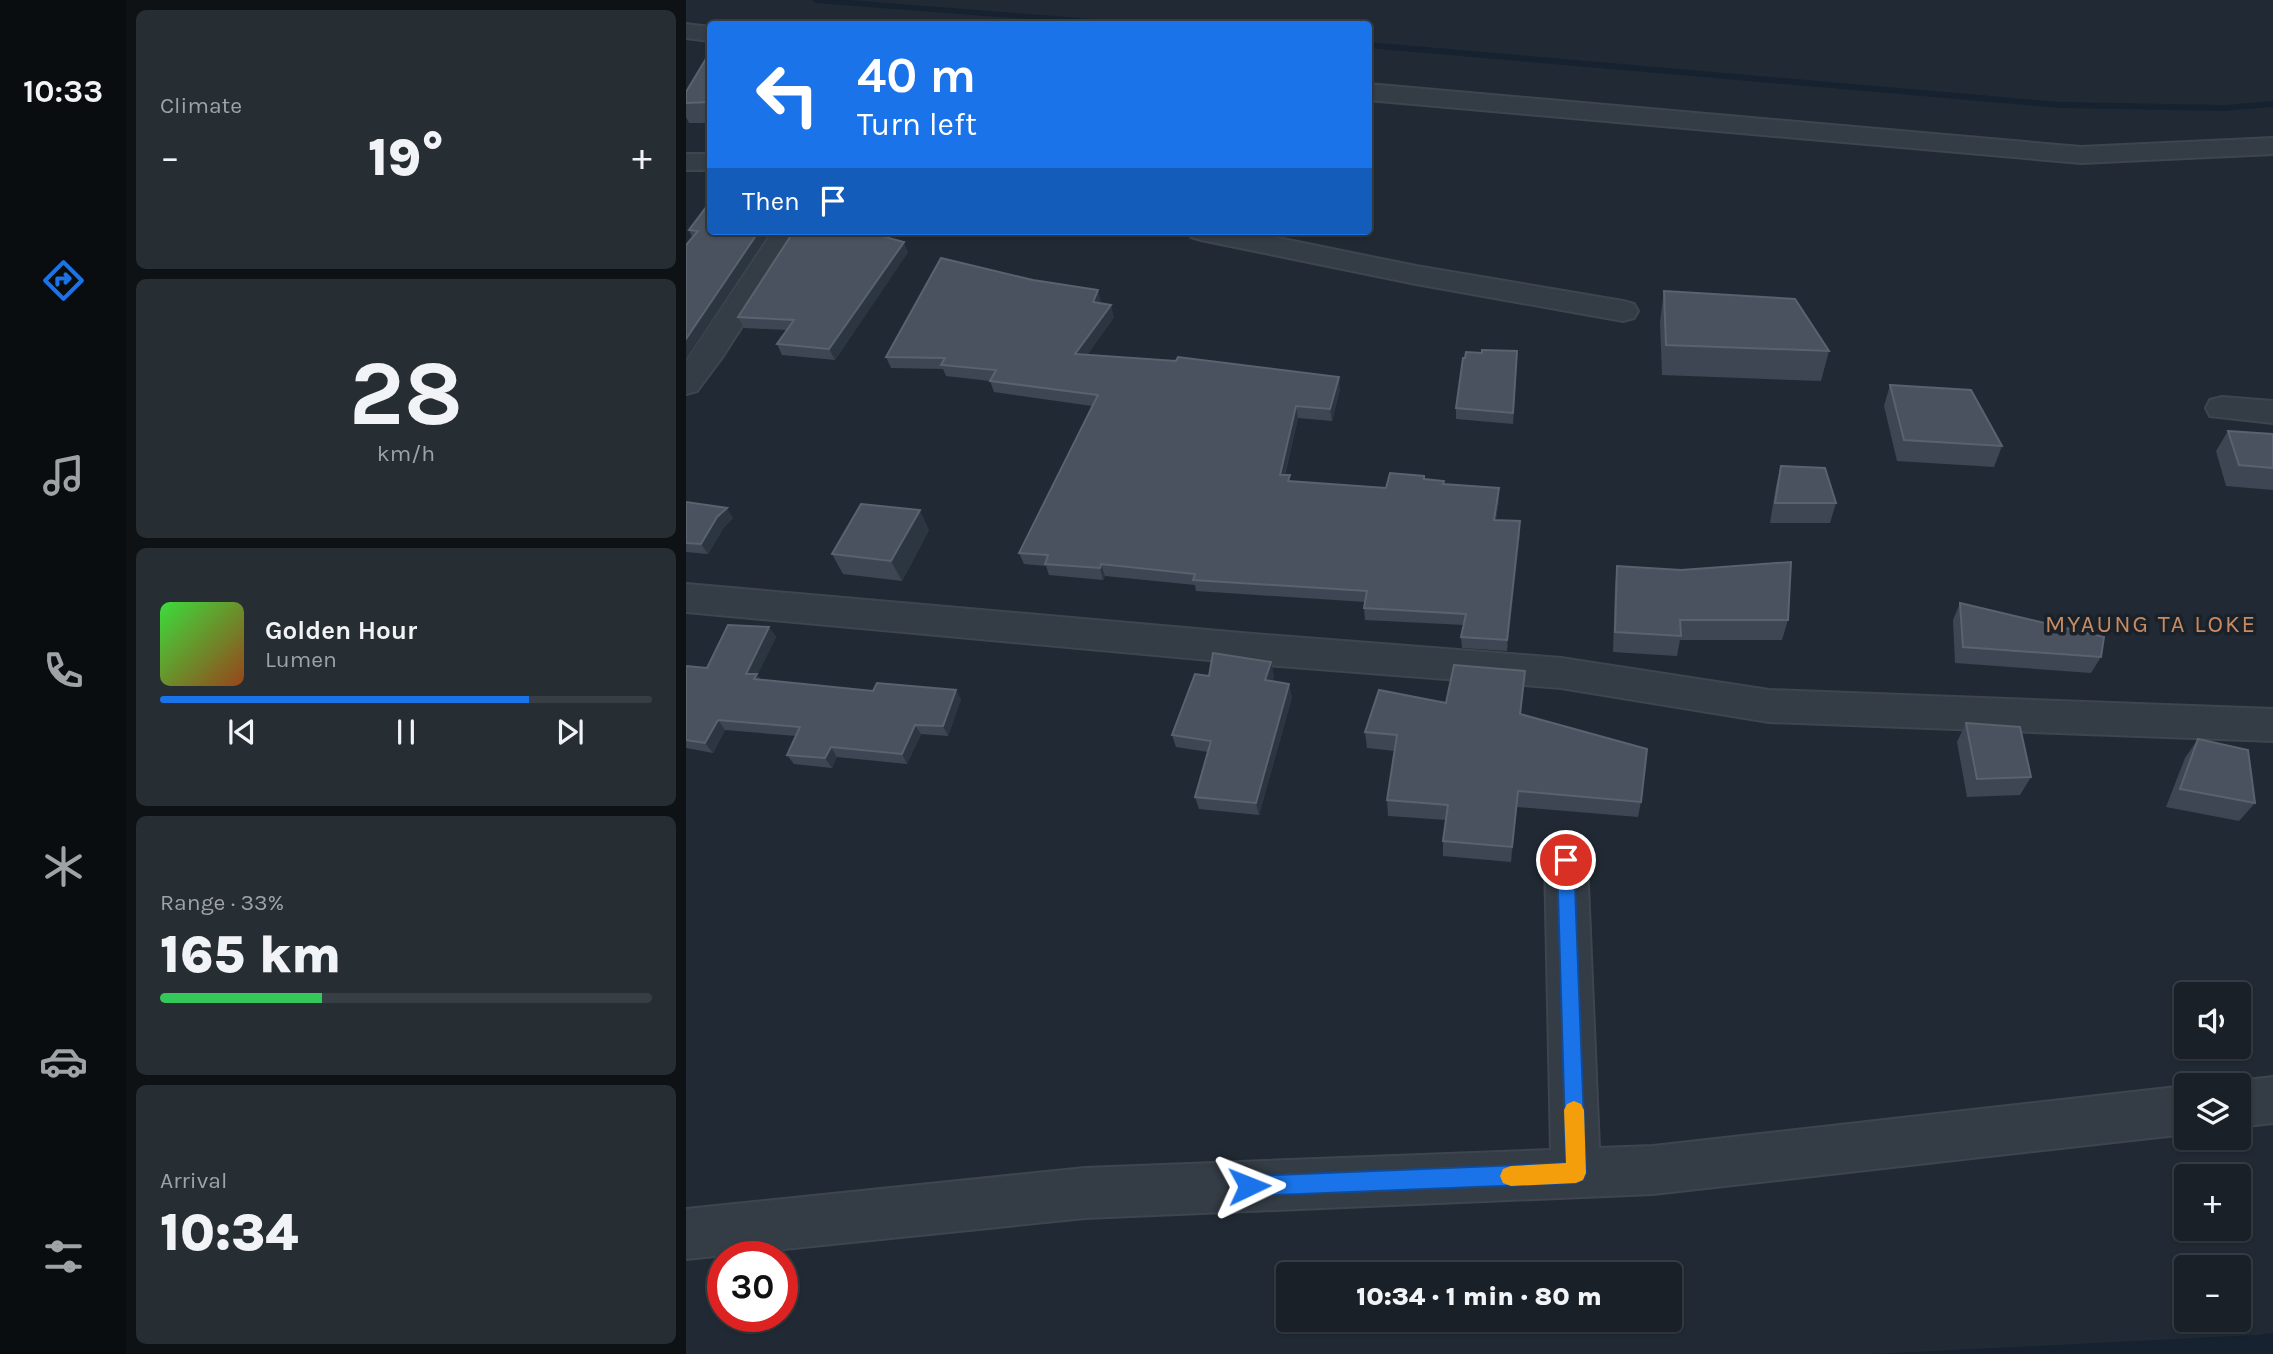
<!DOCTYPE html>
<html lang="en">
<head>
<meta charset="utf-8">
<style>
	:root { --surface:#192027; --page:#262d33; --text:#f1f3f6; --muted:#9fa3a7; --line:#373e44; --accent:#1a73e8 }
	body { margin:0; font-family:Karla,sans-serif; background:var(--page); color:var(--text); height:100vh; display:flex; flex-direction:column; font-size:26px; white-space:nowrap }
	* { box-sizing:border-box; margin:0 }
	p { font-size:23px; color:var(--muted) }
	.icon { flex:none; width:38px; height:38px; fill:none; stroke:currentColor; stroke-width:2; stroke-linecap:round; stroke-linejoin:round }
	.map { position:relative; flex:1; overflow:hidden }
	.side { display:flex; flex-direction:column; gap:10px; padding:10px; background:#0e1215; width:560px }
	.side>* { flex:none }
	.banner { position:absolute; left:21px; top:21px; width:665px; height:214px; border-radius:7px; box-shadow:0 2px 5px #0004,0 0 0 2px var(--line); background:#1a73e8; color:#fff; overflow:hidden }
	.controls { position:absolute; left:1488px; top:982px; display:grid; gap:14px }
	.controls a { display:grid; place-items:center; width:77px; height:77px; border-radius:7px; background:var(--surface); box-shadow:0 2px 5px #0004,0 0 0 2px var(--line); font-size:35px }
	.speed { position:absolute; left:21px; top:1241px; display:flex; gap:14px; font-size:35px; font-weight:700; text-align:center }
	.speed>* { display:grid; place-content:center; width:91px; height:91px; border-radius:50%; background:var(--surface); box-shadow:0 2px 5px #0004,0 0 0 2px var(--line); line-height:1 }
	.speed .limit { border:10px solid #d22; background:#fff; color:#111 }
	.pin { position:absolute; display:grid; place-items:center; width:60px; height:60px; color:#fff; margin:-30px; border:4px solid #fff; border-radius:50%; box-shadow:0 2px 7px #0007 }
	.me { position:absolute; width:77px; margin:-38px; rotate:88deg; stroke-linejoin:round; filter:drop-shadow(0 0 5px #0008) }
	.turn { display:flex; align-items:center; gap:24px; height:147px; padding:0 35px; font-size:32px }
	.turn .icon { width:91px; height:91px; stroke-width:2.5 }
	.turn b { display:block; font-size:49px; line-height:60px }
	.then { display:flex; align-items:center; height:66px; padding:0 35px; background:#0003; gap:14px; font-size:26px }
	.big { font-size:52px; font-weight:800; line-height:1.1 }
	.side .widget { flex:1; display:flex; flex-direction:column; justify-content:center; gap:10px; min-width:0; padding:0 24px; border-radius:10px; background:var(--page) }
	.side .dial { align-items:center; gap:0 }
	.dial b { font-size:91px; line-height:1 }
	.song { display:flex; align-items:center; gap:21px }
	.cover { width:84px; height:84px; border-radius:10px; background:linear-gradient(135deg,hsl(120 70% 55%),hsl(20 70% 35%)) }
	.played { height:7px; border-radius:4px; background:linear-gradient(90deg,var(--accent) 75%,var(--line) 75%) }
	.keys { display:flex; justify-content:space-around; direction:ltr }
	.heat { display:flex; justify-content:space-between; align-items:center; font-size:38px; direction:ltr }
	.charge { height:10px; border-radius:5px; background:linear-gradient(90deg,#34c759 33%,var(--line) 0) }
	.trip { position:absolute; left:590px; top:1262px; width:406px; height:70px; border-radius:7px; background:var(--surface); box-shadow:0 2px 5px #0004,0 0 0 2px var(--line); font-weight:800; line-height:70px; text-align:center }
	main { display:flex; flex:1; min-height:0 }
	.tab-bar { display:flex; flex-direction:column; width:126px; justify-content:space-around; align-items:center; background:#0a0d10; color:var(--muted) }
	.tab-bar .icon { width:49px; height:49px }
	.tab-bar .selected { color:var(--accent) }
	.tab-bar b { font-size:32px; color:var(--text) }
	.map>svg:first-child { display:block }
</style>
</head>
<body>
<main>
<nav class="tab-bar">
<b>10:33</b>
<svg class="icon selected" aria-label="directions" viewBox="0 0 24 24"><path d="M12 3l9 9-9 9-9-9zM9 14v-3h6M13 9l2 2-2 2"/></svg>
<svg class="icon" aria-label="music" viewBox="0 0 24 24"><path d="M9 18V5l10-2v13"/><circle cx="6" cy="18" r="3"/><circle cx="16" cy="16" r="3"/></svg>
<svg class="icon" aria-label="phone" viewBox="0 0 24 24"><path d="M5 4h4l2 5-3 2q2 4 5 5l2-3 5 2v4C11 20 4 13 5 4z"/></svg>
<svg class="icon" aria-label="climate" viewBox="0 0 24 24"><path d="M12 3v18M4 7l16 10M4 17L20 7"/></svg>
<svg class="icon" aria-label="car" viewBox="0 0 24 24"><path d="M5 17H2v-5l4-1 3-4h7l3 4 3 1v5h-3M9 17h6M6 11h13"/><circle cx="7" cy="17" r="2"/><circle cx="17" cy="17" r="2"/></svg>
<svg class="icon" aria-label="filters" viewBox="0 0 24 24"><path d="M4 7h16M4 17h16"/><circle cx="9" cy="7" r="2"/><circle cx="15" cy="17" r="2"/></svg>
</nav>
<section class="side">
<div class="widget"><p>Climate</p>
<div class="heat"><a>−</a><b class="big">19°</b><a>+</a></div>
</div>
<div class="widget dial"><b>28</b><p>km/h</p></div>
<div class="widget">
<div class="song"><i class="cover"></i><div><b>Golden Hour</b><p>Lumen</p></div></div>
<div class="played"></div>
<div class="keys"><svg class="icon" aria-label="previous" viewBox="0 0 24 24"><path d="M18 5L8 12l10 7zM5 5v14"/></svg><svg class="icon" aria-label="pause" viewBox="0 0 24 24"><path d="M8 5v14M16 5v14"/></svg><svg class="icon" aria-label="next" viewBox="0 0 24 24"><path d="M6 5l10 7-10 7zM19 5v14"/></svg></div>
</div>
<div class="widget"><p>Range · 33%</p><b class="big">165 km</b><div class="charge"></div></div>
<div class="widget"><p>Arrival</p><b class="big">10:34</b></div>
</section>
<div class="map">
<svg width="1587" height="1354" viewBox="0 0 1587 1354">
	<rect width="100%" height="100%" fill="#212a34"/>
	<path fill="#162230" d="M1587,1333V1354H1188L1570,1335Z"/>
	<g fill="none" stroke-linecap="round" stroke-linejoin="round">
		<g fill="#162230" fill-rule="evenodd">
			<path d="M126,0H163L432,21L436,24H404L130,3Z"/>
			<path d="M682,42L1375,102L1538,105L1587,101V107L1538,111L1375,108L682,48Z"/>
		</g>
		<g stroke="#3e454e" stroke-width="4">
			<g id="minor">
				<path d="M0,24L24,27V41L0,38Z"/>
				<path d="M682,84L1395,147L1587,138V154L1395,163L682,100Z"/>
				<rect x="0" y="154" width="24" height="16"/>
				<path d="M87,231H117L37,356L11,391L0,394V361Z"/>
				<path d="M500,231H558L730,266L937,301L948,304L952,311L948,318L937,321L730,284L515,240L505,237Z"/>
				<path d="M1536,397L1587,401V423L1524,416L1520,408L1524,400Z"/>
				<path d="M0,584L567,634L875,658L1083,690L1587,709V741L1083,722L875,688L567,664L0,612Z"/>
				<path d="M880,841L895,847L901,860L913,1148L967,1146L1500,1086V1134L967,1194L399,1218L0,1259V1209L399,1168L865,1150L859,860L865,847Z"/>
				<path d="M1587,1077V1123L1552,1127V1085H1541L1552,1081Z"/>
			</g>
		</g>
		<use href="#minor" fill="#343c45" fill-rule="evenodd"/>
	</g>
	<g fill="#3d4652">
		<path d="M24,52V123H3L0,117V92Z"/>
		<path d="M3,230L85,231L0,359L6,237Z"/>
		<path d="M108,231H208L203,238L222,252L149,360L96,355L91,344L101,330L58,328L52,317Z"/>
		<path d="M978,291L1143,351L1135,381L976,375L974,322Z"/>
		<path d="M415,302V303L428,317L401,355L654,389L646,421L612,418L599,475L604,481L700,488L738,479L758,481V484L813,499L810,520L834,533L821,651L776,648L775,637L778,625L679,620L678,608L679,602L510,591L509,585L419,576L417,580L363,575L360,566L338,564L333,553L406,406L308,392L304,381L260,376L257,369L205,368L200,357Z"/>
		<path d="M796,353L831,362L827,424L770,419V408L779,358Z"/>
		<path d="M1204,385L1316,446L1308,467L1211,461L1198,406Z"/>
		<path d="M1542,431L1587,434V490L1540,486L1530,451Z"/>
		<path d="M1095,466L1150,503L1144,523H1084L1090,486Z"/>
		<path d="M0,502L47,518L38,527L22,554L0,552Z"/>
		<path d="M243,530L216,581L157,574L146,554Z"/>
		<path d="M931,566L1102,620L1096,640H994L991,656L927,652L929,586Z"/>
		<path d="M1274,603L1415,657L1405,673L1269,663L1267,620Z"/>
		<path d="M83,627L90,637L71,675L75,680L275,699L262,736L235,734L221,764L151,757L146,768L108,764L101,755L110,736L39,730L27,753L0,748V666L21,668Z"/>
		<path d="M839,671L835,714L955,802L952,817L831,807L825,862L757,856V841L760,820L702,816L701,800L709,751L681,748L679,732L760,703Z"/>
		<path d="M588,675L586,681L606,697L573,815L513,809L509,797L522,752L490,747L486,735L523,676Z"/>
		<path d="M1280,723L1345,777L1334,795L1281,797L1271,742Z"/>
		<path d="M1512,739L1569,803L1553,821L1480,807L1499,758Z"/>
	</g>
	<g fill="#2c3641">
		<path d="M73,231H85L0,359V339Z"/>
		<path d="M196,231H208L197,246L192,235Z"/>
		<path d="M218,242L222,252L149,360L143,349Z"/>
		<path d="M412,290L415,302L411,313L407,302Z"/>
		<path d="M425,305L428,317L393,366L389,354Z"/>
		<path d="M653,377L654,389L646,421L644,409Z"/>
		<path d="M610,406L612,418L596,486L594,475Z"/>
		<path d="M813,488V499L808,531V520Z"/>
		<path d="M41,508L47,518L38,527L22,554L15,544L31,517Z"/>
		<path d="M234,510L243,530L216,581L205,561Z"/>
		<path d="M834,521V533L821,651V640Z"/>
		<path d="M415,564L419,576L417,580L414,568Z"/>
		<path d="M83,627L90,637L71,675L78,684L60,674Z"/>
		<path d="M585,662L588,675L582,693L579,680Z"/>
		<path d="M839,671L838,688L833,730L834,714Z"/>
		<path d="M603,684L606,697L573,815L570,803Z"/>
		<path d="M270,690L275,699L262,736L257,726Z"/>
		<path d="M32,720L39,730L27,753L19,743Z"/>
		<path d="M229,725L235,734L221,764L216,754Z"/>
		<path d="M145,747L151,757L146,768L139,758Z"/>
		<path d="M832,791L831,807L825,862L826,847Z"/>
	</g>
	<g fill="#49525e" stroke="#59626e" stroke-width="2">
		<path d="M24,52V102L0,103V92Z"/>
		<path d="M24,202V231H73L0,339V245L12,231L3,230Z"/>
		<path d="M108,231H196L192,235L218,242L143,349L91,344L108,320L52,317Z"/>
		<path d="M255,258L347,280L412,290L407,302L425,305L389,354L490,361L492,357L653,377L644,409L610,406L594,475H604L602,481L700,488L704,473L738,476V479L758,481L757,484L813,488L808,520L834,521L821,640L775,637L780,614L678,608L681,591L507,580L509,574L415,564L414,568L359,564L362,555L333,553L412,395L304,381L310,370L255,365L259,358L200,357Z"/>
		<path d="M978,291L1109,299L1143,351L980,345Z"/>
		<path d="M796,350L831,351L827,413L770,408L777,358H779L780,352L796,353Z"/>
		<path d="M1204,385L1285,390L1316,446L1218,440Z"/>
		<path d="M1542,431L1587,434V468L1553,465Z"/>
		<path d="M1095,466L1139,468L1150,503H1089Z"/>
		<path d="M0,502L41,508L31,517L15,544L0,543Z"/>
		<path d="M175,504L234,510L205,561L146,554Z"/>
		<path d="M1105,562L1102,620H994L995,636L929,632L931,566L995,570Z"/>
		<path d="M1274,603L1418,637L1415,657L1277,647Z"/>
		<path d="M42,625L83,627L60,674H71L68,679L187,691L191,683L270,690L257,726L229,725L216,754L145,747L139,758L101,755L114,727L32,720L19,743L0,740V666L21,668Z"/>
		<path d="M527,653L585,662L579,680L603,684L570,803L509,797L525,741L486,735L509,674L523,676Z"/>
		<path d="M768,665L839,671L834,714L961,749L955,802L832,791L826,847L757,841L762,805L701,800L711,735L679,732L693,690L760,703Z"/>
		<path d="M1280,723L1334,727L1345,777L1291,779Z"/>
		<path d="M1512,739L1562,750L1569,803L1494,789Z"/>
	</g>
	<path fill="#1a73e8" stroke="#114b97" stroke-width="2" d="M880,853L886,855L888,860L900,1173L897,1180L890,1183L563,1196L556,1193L553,1186L556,1179L563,1176L880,1163L871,860L874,855Z"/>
	<path fill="#f59e0b" d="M888,1101L895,1104L898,1110L900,1173L897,1180L890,1183L825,1186L817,1183L814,1176L817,1169L825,1166L880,1163L878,1110L881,1104Z"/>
	<g text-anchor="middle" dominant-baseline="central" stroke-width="7" stroke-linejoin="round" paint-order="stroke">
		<g font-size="24" letter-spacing="2" fill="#c78b63" stroke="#1a2129">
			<text x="1465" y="624">MYAUNG TA LOKE</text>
		</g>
	</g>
</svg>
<div class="controls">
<a><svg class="icon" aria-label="sound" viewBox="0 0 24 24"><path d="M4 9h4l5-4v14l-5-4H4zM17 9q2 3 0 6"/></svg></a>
<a><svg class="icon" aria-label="layers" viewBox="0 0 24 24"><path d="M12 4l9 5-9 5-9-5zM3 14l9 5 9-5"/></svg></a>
<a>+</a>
<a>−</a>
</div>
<div class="speed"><div class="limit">30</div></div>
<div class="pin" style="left:880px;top:860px;background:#d93025"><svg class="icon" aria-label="arrive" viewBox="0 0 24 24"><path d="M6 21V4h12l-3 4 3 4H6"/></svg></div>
<svg class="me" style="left:563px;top:1186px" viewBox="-20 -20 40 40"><path d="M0-17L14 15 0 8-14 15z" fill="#1a73e8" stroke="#fff" stroke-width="4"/></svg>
<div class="trip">10:34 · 1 min · 80 m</div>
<div class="banner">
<div class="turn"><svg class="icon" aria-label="left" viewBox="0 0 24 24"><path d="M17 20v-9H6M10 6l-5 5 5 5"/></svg><div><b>40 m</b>Turn left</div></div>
<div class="then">Then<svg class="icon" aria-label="arrive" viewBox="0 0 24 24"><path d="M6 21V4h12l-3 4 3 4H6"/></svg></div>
</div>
</div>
</main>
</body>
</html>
